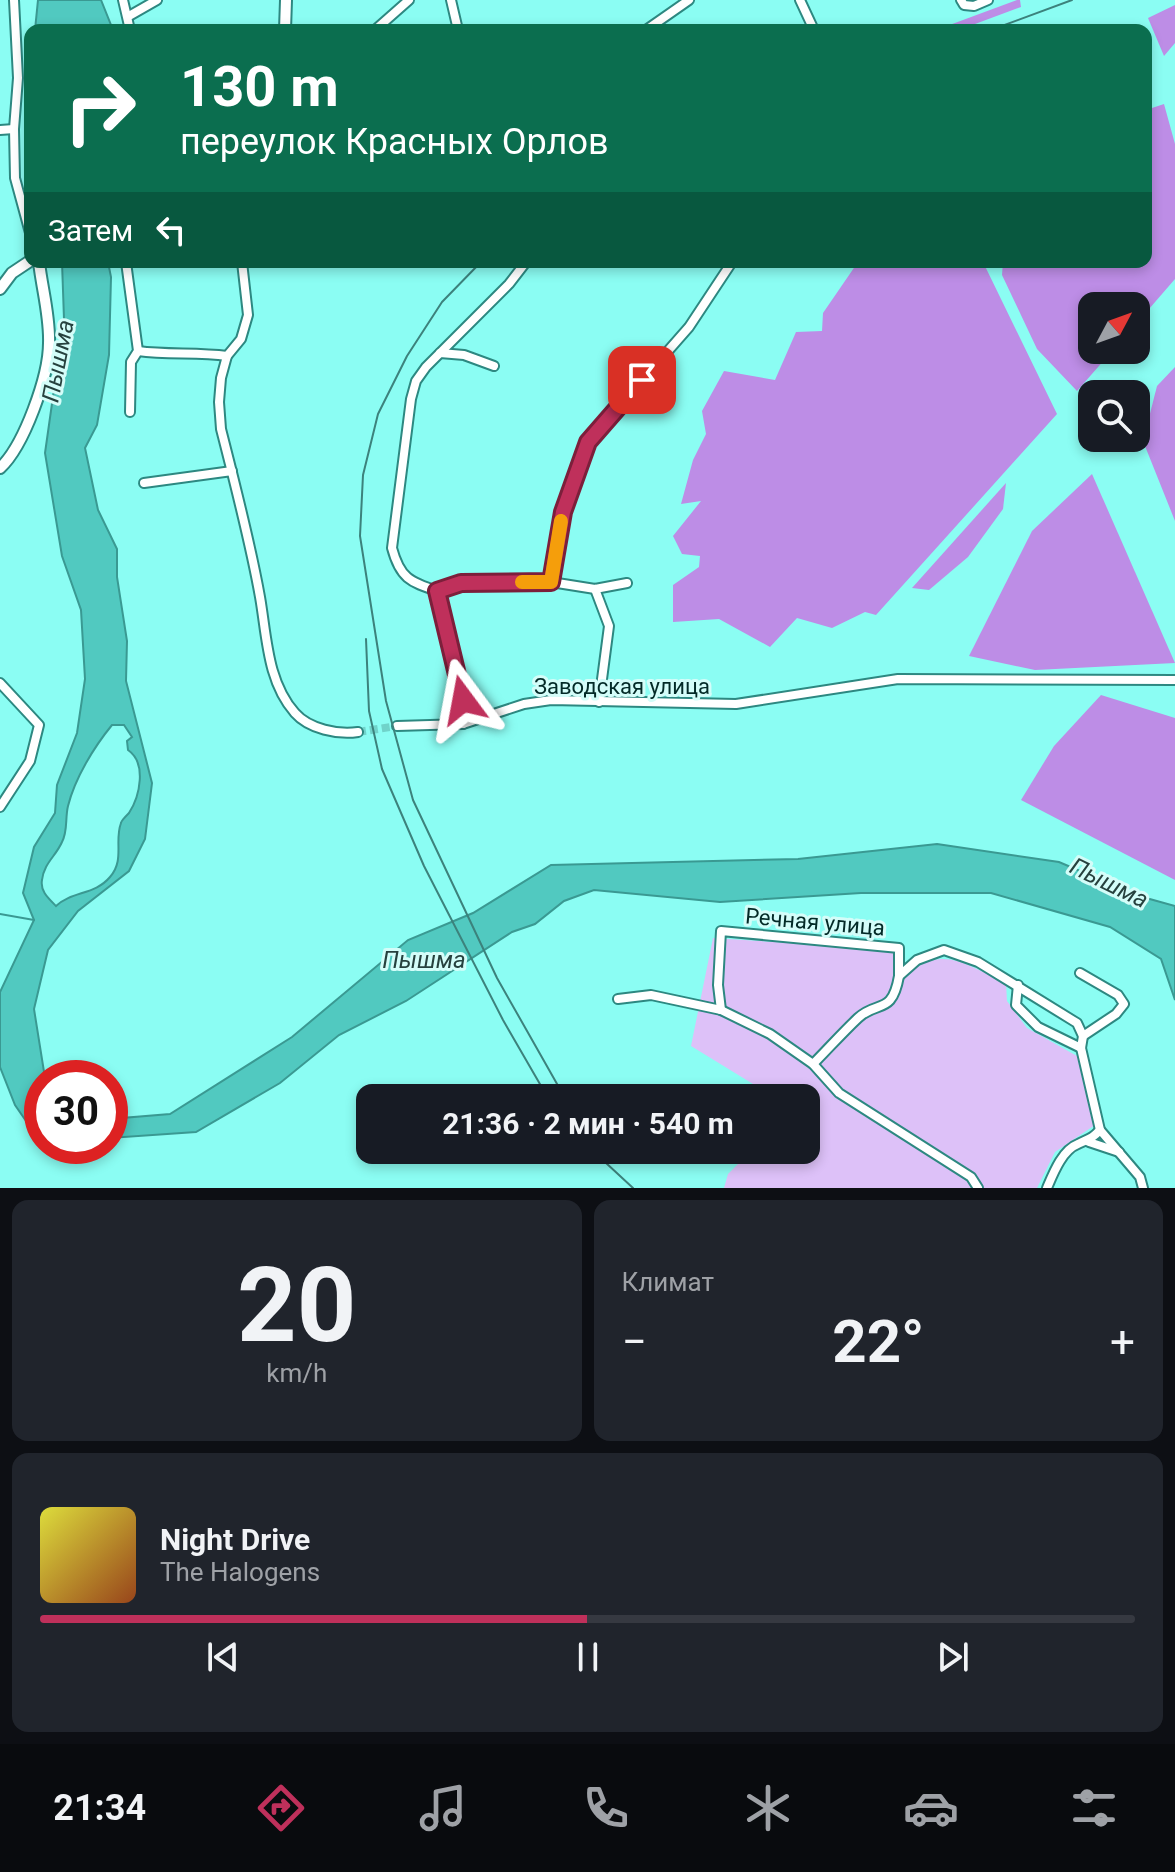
<!DOCTYPE html>
<html lang="ru">
<head>
<meta charset="utf-8">
<style>
	:root { --surface:#171b24; --page:#20242c; --text:#f1f3f6; --muted:#9ea1a6; --line:#363941; --accent:#bf305b }
	body { margin:0; font-family:Roboto,sans-serif; background:var(--page); color:var(--text); height:100vh; display:flex; flex-direction:column; font-size:30px; white-space:nowrap }
	* { box-sizing:border-box; margin:0 }
	p { font-size:26px; color:var(--muted) }
	.icon { flex:none; width:44px; height:44px; fill:none; stroke:currentColor; stroke-width:2; stroke-linecap:round; stroke-linejoin:round }
	.map { position:relative; height:1188px; overflow:hidden }
	.sheet { display:flex; flex-direction:column; gap:12px; padding:12px; background:#0d0f14; flex:1 }
	.sheet>* { flex:none }
	.top-card { position:absolute; left:24px; top:24px; width:1128px; height:244px; border-radius:16px; box-shadow:0 4px 12px #0003; background:#0b6e4f; color:#fff; overflow:hidden }
	.needle { width:52px; rotate:49deg }
	.controls { position:absolute; left:1078px; top:292px; display:grid; gap:16px }
	.controls a { display:grid; place-items:center; width:72px; height:72px; border-radius:16px; background:var(--surface); box-shadow:0 4px 12px #0003; font-size:40px }
	.speed { position:absolute; left:24px; top:1060px; display:flex; gap:16px; font-size:40px; font-weight:700; text-align:center }
	.speed>* { display:grid; place-content:center; width:104px; height:104px; border-radius:50%; background:var(--surface); box-shadow:0 4px 12px #0003; line-height:1 }
	.speed .limit { border:12px solid #d22; background:#fff; color:#111 }
	.pin { position:absolute; display:grid; place-items:center; width:68px; height:68px; color:#fff; margin:-34px; border-radius:16px; box-shadow:0 4px 12px #0006 }
	.me { position:absolute; width:88px; margin:-44px; rotate:347deg; stroke-linejoin:round; filter:drop-shadow(0 0 6px #0008) }
	.turn { display:flex; align-items:center; gap:28px; height:168px; padding:0 24px; font-size:36px }
	.turn .icon { width:104px; height:104px; stroke-width:2.5 }
	.turn b { display:block; font-size:56px; line-height:68px }
	.then { display:flex; align-items:center; height:76px; padding:0 24px; background:#0003; gap:16px; font-size:30px }
	.big { font-size:60px; font-weight:700; line-height:1.1 }
	.sheet .widget { flex:1; display:flex; flex-direction:column; justify-content:center; gap:12px; min-width:0; padding:0 28px; border-radius:16px; background:var(--page) }
	.sheet .dial { align-items:center; gap:0 }
	.dial b { font-size:104px; line-height:1 }
	.song { display:flex; align-items:center; gap:24px }
	.cover { width:96px; height:96px; border-radius:12px; background:linear-gradient(135deg,hsl(60 70% 55%),hsl(20 70% 35%)) }
	.played { height:8px; border-radius:4px; background:linear-gradient(90deg,var(--accent) 50%,var(--line) 50%) }
	.keys { display:flex; justify-content:space-around; direction:ltr }
	.heat { display:flex; justify-content:space-between; align-items:center; font-size:44px; direction:ltr }
	.sheet .tiles { flex:1; display:grid; gap:12px; grid-template-columns:1fr 1fr }
	.widget:last-child { grid-column:span 2 }
	.trip { position:absolute; left:356px; top:1084px; width:464px; height:80px; border-radius:16px; background:var(--surface); box-shadow:0 4px 12px #0003; font-weight:700; line-height:80px; text-align:center }
	.tab-bar { display:flex; height:128px; justify-content:space-around; align-items:center; background:#090b0e; color:var(--muted) }
	.tab-bar .icon { width:56px; height:56px }
	.tab-bar .current { color:var(--accent) }
	.tab-bar b { font-size:36px; color:var(--text) }
	.map>svg:first-child { display:block }
</style>
</head>
<body>
<div class="map">
<svg width="1175" height="1188" viewBox="0 0 1175 1188">
	<rect width="100%" height="100%" fill="#8bfdf3"/>
	<path fill="#ddc1f8" d="M713,938L896,950V982C943,943 957,961 1006,983L1007,1001L1027,1028L1077,1056L1095,1125L1055,1152L1037,1188H724L728,1174L752,1150H806V1098H776L691,1046Z"/>
	<g fill="#bd8de6">
		<path d="M1017,0H1020L1021,7L959,30H936Z"/>
		<path d="M1175,5V43L1164,56L1148,18Z"/>
		<path d="M1164,104L1175,144V279L1136,324V306H1092V350H1113L1077,391L1037,349L1002,275L1003,262H1146V110Z"/>
		<path d="M858,262H983L1057,414L876,615L865,612L832,628L797,618L770,647L719,619L673,622V585L699,567L700,556L682,554L673,536L701,501L681,504L693,460L706,434L702,411L724,371L775,380L796,332L822,331L823,313Z"/>
		<path d="M1175,367V521L1143,441L1157,386Z"/>
		<path d="M1092,474L1175,663L1035,670L969,656L1032,531Z"/>
		<path d="M1006,483L1003,509L968,557L929,590L912,588Z"/>
		<path d="M1101,695L1175,718V880L1021,800L1054,746Z"/>
	</g>
	<g fill="#51c9c0" stroke="#3a9992" stroke-width="2" fill-rule="evenodd">
		<path d="M38,0H101L113,30H35Z"/>
		<path d="M62,262H108L111,277L109,355L97,425L85,448L98,510L117,549V577L127,641L126,681L152,783L145,839L129,871L78,911L48,950L34,1009L45,1078H42V1126L26,1121L15,1105L0,1067V992L34,920L23,893L34,847L55,813L57,785L77,733L85,679L81,610L62,556L45,453L64,319ZM112,725H124L132,737L127,741L128,750C147,763 140,796 129,813C128,814 121,821 121,823C114,841 125,860 110,877C95,895 72,891 56,906C48,898 40,891 42,880C44,863 56,856 62,842C68,831 65,818 68,806C75,778 94,747 112,725Z"/>
		<path d="M937,844L1059,862L1139,896L1175,906V1000L1161,959L1110,927L991,893H861L720,902L594,890L564,901L535,924L512,932L406,1001L339,1035L280,1083L196,1132L110,1138V1119L170,1114L292,1037L408,940L473,913L551,865L798,859Z"/>
	</g>
	<g fill="none" stroke-linecap="round" stroke-linejoin="round">
		<path stroke="#3a9992" stroke-width="2" d="M0,914L34,920"/>
		<path stroke="#70d3ca" stroke-width="8" stroke-dasharray="8 4" stroke-linecap="butt" d="M358,732L397,726"/>
		<g stroke="#2d8881" stroke-width="12">
			<g id="minor">
				<path d="M14,0L18,78L14,129L15,178L30,233"/>
				<path d="M123,0L130,30"/>
				<path d="M451,0L458,30"/>
				<path d="M800,0L814,30"/>
				<path d="M961,0L964,5L974,6L988,0"/>
				<path d="M129,16L157,0"/>
				<path d="M375,30L409,0"/>
				<path d="M646,30L689,0"/>
				<path d="M0,130L14,129"/>
				<path d="M126,262L138,351L131,362L130,412"/>
				<path d="M242,262L248,315L241,339L227,356L221,378L219,402L221,429C235,484 250,541 260,597C267,637 267,681 295,713C309,729 338,735 358,732"/>
				<path d="M138,351C168,355 197,352 227,356"/>
				<path d="M440,353L464,355L494,366"/>
				<path d="M144,483L232,471"/>
				<path d="M551,582L563,512L588,442L689,327L732,262"/>
				<path d="M595,589L609,626L599,702"/>
				<path d="M437,591L461,583L551,582L595,589L627,583"/>
				<path d="M0,683L39,725L30,761L0,807"/>
				<path d="M463,724V700L437,591C410,582 400,578 392,548L411,399L416,381L426,367L509,284L526,262"/>
				<path d="M397,726L463,724L524,704L551,700L736,704L898,679L1175,680"/>
				<path d="M1080,973L1118,995L1124,1004L1116,1014L1083,1036"/>
				<path d="M1018,985L1016,1005L1038,1027L1081,1048"/>
				<path d="M618,999L651,995L721,1010L770,1034L813,1064L839,1093L971,1177L978,1188"/>
				<path d="M721,1010L718,985L721,931L899,948V976L917,960L944,950L978,962L1077,1023L1083,1036L1081,1048L1100,1130L1140,1177L1143,1188"/>
				<path d="M813,1064C828,1049 842,1033 858,1018C877,1000 892,1016 899,976"/>
				<path d="M1089,1142L1119,1152"/>
				<path d="M1047,1188C1053,1174 1062,1150 1078,1144C1088,1139 1092,1139 1100,1130"/>
			</g>
		</g>
		<g stroke="#2d8881" stroke-width="14">
			<g id="major">
				<path d="M285,30L286,0"/>
				<path d="M0,289L12,273L30,261"/>
				<path d="M0,468C24,446 49,376 49,343C50,316 42,289 39,262"/>
			</g>
		</g>
		<use href="#minor" stroke="#fff" stroke-width="8"/>
		<use href="#major" stroke="#fff" stroke-width="10"/>
		<g stroke="#3c827c" stroke-width="2">
			<path d="M991,30L1072,0"/>
			<path d="M481,262L442,302L407,356L378,414L363,475L360,536L386,701L413,800L497,978L565,1098"/>
			<path d="M366,639L369,711L382,769L424,866L503,1020L548,1098"/>
			<path d="M592,1150L633,1188"/>
		</g>
	</g>
	<g fill="none" stroke-linecap="round" stroke-linejoin="round">
		<g stroke="#7c1f3b" stroke-width="20">
			<path id="route" d="M463,700L437,591L461,583L551,582L563,512L588,442L642,380"/>
		</g>
		<use href="#route" stroke="#bf305b" stroke-width="14"/>
		<path stroke="#f59e0b" stroke-width="14" d="M522,582H551L561,521"/>
	</g>
	<g text-anchor="middle" dominant-baseline="central" stroke-width="6" stroke-linejoin="round" paint-order="stroke">
		<g font-size="22" fill="#032a27" stroke="#d4fdf9">
			<text x="622" y="686">Заводская улица</text>
			<text transform="translate(815 922) rotate(5)">Речная улица</text>
		</g>
		<g font-size="24" font-style="italic" fill="#26413e" stroke="#d4fdf9">
			<text transform="translate(58 361) rotate(-79)">Пышма</text>
			<text transform="translate(1109 883) rotate(26)">Пышма</text>
			<text x="424" y="960">Пышма</text>
		</g>
	</g>
</svg>
<div class="controls">
<a><svg class="needle" viewBox="-14 -14 28 28"><path d="M0-13l5 13h-10z" fill="#e53935"/><path d="M0 13l5-13h-10z" fill="#9ea1a6"/></svg></a>
<a><svg class="icon" aria-label="search" viewBox="0 0 24 24"><circle cx="10" cy="10" r="6"/><path d="M15 15l6 6"/></svg></a>
</div>
<div class="speed"><div class="limit">30</div></div>
<div class="pin" style="left:642px;top:380px;background:#d93025"><svg class="icon" aria-label="arrive" viewBox="0 0 24 24"><path d="M6 21V4h12l-3 4 3 4H6"/></svg></div>
<svg class="me" style="left:463px;top:700px" viewBox="-20 -20 40 40"><path d="M0-17L14 15 0 8-14 15z" fill="#bf305b" stroke="#fff" stroke-width="4"/></svg>
<div class="trip">21:36 · 2 мин · 540 m</div>
<div class="top-card">
<div class="turn"><svg class="icon" aria-label="right" viewBox="0 0 24 24"><path d="M7 20v-9h11M14 6l5 5-5 5"/></svg><div><b>130 m</b>переулок Красных Орлов</div></div>
<div class="then">Затем<svg class="icon" aria-label="left" viewBox="0 0 24 24"><path d="M17 20v-9H6M10 6l-5 5 5 5"/></svg></div>
</div>
</div>
<section class="sheet">
<div class="tiles">
<div class="widget dial"><b>20</b><p>km/h</p></div>
<div class="widget"><p>Климат</p>
<div class="heat"><a>−</a><b class="big">22°</b><a>+</a></div>
</div>
<div class="widget">
<div class="song"><i class="cover"></i><div><b>Night Drive</b><p>The Halogens</p></div></div>
<div class="played"></div>
<div class="keys"><svg class="icon" aria-label="previous" viewBox="0 0 24 24"><path d="M18 5L8 12l10 7zM5 5v14"/></svg><svg class="icon" aria-label="pause" viewBox="0 0 24 24"><path d="M8 5v14M16 5v14"/></svg><svg class="icon" aria-label="next" viewBox="0 0 24 24"><path d="M6 5l10 7-10 7zM19 5v14"/></svg></div>
</div>
</div>
</section>
<nav class="tab-bar">
<b>21:34</b>
<svg class="icon current" aria-label="directions" viewBox="0 0 24 24"><path d="M12 3l9 9-9 9-9-9zM9 14v-3h6M13 9l2 2-2 2"/></svg>
<svg class="icon" aria-label="music" viewBox="0 0 24 24"><path d="M9 18V5l10-2v13"/><circle cx="6" cy="18" r="3"/><circle cx="16" cy="16" r="3"/></svg>
<svg class="icon" aria-label="phone" viewBox="0 0 24 24"><path d="M5 4h4l2 5-3 2q2 4 5 5l2-3 5 2v4C11 20 4 13 5 4z"/></svg>
<svg class="icon" aria-label="climate" viewBox="0 0 24 24"><path d="M12 3v18M4 7l16 10M4 17L20 7"/></svg>
<svg class="icon" aria-label="car" viewBox="0 0 24 24"><path d="M5 17H2v-5l4-1 3-4h7l3 4 3 1v5h-3M9 17h6M6 11h13"/><circle cx="7" cy="17" r="2"/><circle cx="17" cy="17" r="2"/></svg>
<svg class="icon" aria-label="filters" viewBox="0 0 24 24"><path d="M4 7h16M4 17h16"/><circle cx="9" cy="7" r="2"/><circle cx="15" cy="17" r="2"/></svg>
</nav>
</body>
</html>
